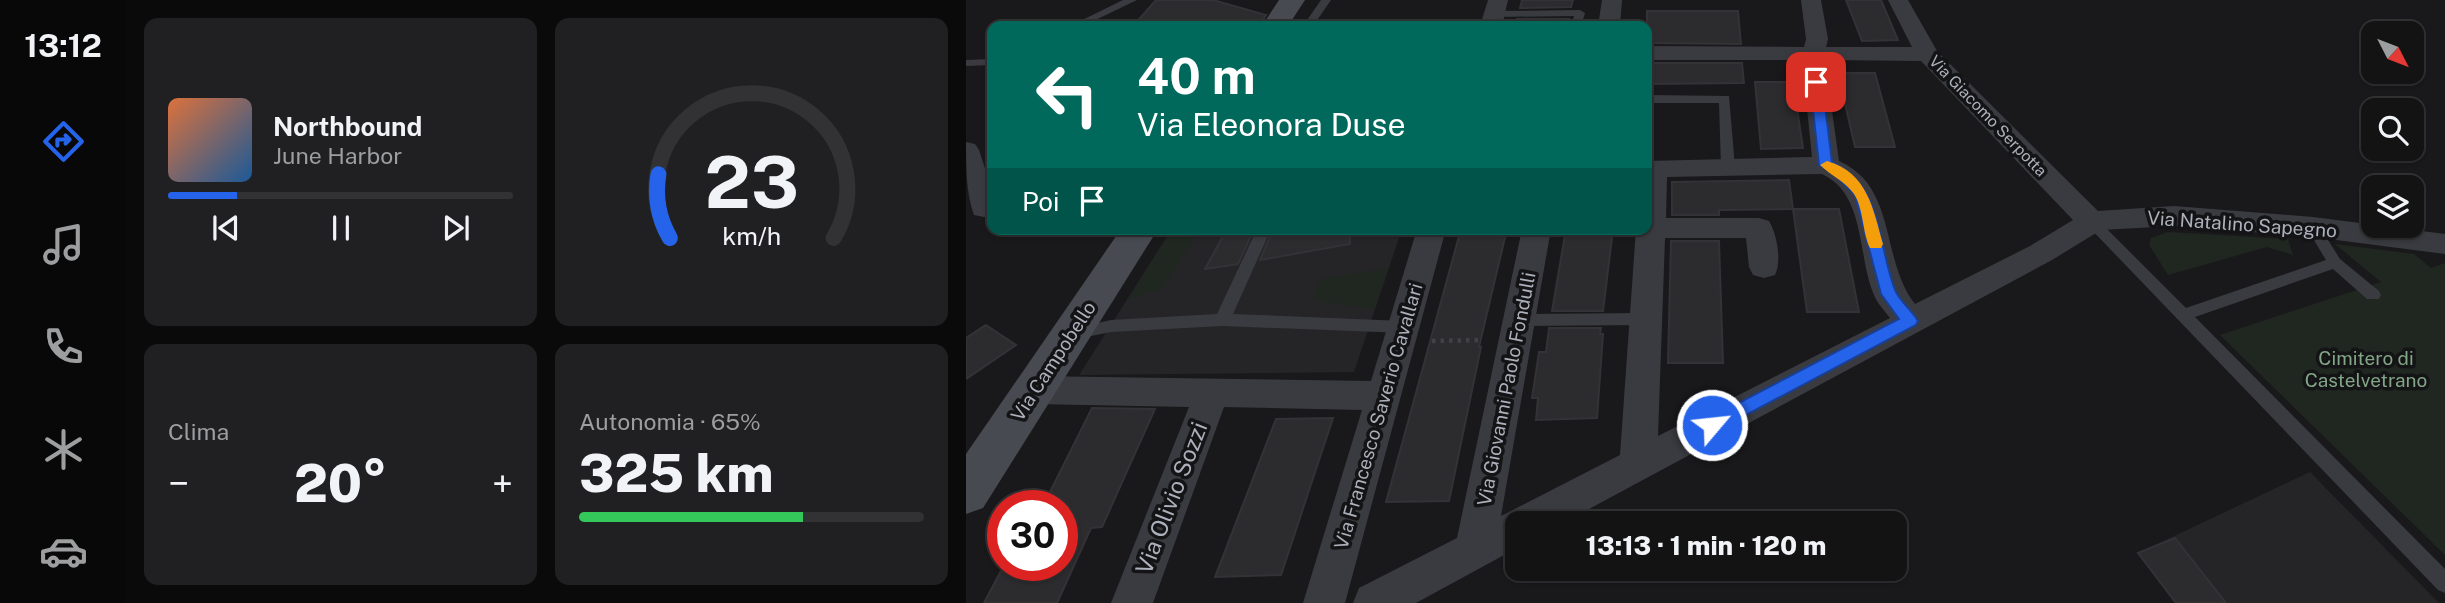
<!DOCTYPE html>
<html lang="it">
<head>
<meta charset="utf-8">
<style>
	:root { --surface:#131314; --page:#202022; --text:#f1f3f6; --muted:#9d9ea0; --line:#323234; --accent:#2563eb }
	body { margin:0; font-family:"Public Sans",sans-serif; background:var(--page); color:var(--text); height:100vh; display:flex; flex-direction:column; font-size:26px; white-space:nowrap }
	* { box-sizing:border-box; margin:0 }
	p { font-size:23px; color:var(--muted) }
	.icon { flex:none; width:38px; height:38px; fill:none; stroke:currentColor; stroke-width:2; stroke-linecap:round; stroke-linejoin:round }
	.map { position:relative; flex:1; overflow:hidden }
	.details { display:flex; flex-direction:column; gap:18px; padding:18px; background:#0a0a0b; width:840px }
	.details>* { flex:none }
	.top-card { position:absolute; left:21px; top:21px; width:665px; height:214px; border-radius:14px; box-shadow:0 2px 5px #0004,0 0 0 2px var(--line); background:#00695c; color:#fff; overflow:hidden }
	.needle { width:46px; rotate:132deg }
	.fabs { position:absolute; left:1395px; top:21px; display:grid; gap:14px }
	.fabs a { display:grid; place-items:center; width:63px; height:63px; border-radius:14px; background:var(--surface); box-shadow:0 2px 5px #0004,0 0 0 2px var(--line); font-size:35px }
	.speed { position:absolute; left:21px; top:490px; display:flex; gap:14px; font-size:35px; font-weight:700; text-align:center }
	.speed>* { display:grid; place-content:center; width:91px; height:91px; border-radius:50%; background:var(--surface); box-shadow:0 2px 5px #0004,0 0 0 2px var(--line); line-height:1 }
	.speed .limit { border:10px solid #d22; background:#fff; color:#111 }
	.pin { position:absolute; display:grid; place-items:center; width:60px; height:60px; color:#fff; margin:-30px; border-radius:14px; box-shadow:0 4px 10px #0006 }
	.me { position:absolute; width:77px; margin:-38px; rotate:62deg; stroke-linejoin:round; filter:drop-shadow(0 0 5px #0008) }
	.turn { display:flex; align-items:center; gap:24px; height:147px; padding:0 35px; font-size:32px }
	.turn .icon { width:91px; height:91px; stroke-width:2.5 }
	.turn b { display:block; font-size:49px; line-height:60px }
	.then { display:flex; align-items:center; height:66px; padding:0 35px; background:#0003; gap:14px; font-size:26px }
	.big { font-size:52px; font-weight:800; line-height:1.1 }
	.details .card { flex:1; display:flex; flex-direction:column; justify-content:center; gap:10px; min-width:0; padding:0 24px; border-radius:14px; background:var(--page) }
	.details .dial { align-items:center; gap:0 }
	.dial svg { height:182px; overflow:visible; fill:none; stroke:var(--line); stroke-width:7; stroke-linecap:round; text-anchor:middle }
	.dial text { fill:var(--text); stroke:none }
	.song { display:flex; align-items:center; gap:21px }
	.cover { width:84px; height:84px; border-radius:10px; background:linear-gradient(135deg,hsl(20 70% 55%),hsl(210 70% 35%)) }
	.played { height:7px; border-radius:4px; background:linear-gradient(90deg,var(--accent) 20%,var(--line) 20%) }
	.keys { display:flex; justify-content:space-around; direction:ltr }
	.heat { display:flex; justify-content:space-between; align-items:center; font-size:38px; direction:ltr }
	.charge { height:10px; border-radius:5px; background:linear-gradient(90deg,#34c759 65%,var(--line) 0) }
	.details .tiles { flex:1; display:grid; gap:18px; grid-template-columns:repeat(2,1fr) }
	.trip { position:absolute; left:539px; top:511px; width:402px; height:70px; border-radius:14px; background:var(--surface); box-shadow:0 2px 5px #0004,0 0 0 2px var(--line); font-weight:800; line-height:70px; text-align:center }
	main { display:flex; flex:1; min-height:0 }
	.tab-bar { display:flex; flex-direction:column; width:126px; justify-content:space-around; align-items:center; background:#080808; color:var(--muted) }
	.tab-bar .icon { width:49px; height:49px }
	.tab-bar .selected { color:var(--accent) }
	.tab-bar b { font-size:32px; color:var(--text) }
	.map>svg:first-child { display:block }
</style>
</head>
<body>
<main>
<nav class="tab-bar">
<b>13:12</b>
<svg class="icon selected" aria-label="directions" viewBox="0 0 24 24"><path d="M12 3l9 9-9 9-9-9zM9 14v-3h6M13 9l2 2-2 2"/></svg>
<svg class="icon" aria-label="music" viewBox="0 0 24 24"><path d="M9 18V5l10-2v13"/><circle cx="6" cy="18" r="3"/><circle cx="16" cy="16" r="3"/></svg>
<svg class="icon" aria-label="phone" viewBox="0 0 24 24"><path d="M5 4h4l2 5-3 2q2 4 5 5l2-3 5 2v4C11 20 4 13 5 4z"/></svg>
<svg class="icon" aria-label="climate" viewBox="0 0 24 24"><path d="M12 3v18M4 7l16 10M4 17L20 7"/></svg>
<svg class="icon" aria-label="car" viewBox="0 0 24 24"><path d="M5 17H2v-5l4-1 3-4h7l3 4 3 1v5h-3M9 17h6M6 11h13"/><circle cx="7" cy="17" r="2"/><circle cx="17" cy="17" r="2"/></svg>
</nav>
<section class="details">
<div class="tiles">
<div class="card">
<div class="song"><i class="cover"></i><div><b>Northbound</b><p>June Harbor</p></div></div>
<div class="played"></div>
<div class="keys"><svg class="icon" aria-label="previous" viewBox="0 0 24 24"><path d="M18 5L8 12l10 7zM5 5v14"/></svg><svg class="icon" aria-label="pause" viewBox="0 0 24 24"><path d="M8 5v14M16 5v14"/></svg><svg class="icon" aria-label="next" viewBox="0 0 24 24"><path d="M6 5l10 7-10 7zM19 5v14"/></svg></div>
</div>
<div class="card dial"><svg viewBox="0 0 100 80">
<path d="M14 69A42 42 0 1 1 86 69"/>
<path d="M14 69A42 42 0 0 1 9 41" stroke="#2563eb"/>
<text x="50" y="56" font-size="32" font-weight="700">23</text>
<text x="50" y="72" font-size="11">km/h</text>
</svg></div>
<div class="card"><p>Clima</p>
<div class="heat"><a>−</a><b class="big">20°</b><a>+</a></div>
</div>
<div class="card"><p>Autonomia · 65%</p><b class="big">325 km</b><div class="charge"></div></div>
</div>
</section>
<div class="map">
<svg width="1479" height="603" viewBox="0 0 1479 603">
	<rect width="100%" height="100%" fill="#19191b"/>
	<g fill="#252528">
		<path d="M206,229H436L388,372L113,375Z"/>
		<path d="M1344,472L1473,603H1210L1172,553Z"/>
	</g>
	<g fill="#1f2720">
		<path d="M206,229H233L197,288L161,300Z"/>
		<path d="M1202,232L1322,239L1327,255L1301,247L1202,275L1183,245L1185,238Z"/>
		<path d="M1369,244L1448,254L1465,268L1479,263V555L1254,335L1415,282Z"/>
		<path d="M422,268L408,309L346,300L355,279Z"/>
	</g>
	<g fill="#2c2c2f" stroke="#333337" stroke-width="2">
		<path d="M190,0H247L300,15L293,26H167Z"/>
		<path d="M556,0H607L605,7L554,8Z"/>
		<path d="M880,0H915L932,40L896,41Z"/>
		<path d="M681,11H772L775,44L681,43Z"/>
		<path d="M551,19H603L601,26H549Z"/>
		<path d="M681,63H776L778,83L681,84Z"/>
		<path d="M872,73H909L929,147H889Z"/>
		<path d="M789,82H827L837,148L795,149Z"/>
		<path d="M823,180L827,209L753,210V215H706V182Z"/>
		<path d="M827,209H873L893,312H841Z"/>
		<path d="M261,229H288L272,264L239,269Z"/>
		<path d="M307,229H383L384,244L294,260Z"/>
		<path d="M495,229H541L513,347H515L483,501L420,502Z"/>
		<path d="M600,229H647L637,311H586Z"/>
		<path d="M705,241H753L757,363H702Z"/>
		<path d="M20,325L50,345L0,379V338Z"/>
		<path d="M583,328H635L634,334H637L631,418L570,420L572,398H566L573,352H580Z"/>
		<path d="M126,408L189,409L136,527L125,528L91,603H18L38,565H96V506H77Z"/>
		<path d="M367,418L315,575L249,577L310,419Z"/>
		<path d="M1209,538L1260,603H1210L1172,553Z"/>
	</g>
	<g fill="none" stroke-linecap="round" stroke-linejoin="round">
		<path stroke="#404248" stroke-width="4.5" stroke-dasharray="3.5 5" stroke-linecap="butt" d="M466,341L517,340"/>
		<g fill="#3a3b40" fill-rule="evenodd">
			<path d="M157,0H171L117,26H104Z"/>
			<path d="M355,0H365L347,26H337Z"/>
			<path d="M614,10L619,13L615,26H605L608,16L528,17L523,14L528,11Z"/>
			<path d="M26,59V65L0,66V60Z"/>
			<path d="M681,95L763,96L769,167L767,170H757L755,167L753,103H687V110L681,114Z"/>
			<path d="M1126,217L1131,219L1220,308L1360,260L1340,227L1342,224H1352L1374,259L1413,291L1415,295L1413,299H1401L1367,269L1229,317L1479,569V593L1472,590L1121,225L1119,222Z"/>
			<path d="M291,229H305L267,314L438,321L444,323L446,327L444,331L438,333L256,326L145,332L110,339L104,337L102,333L104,329L145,320L251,314Z"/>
			<path d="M680,313L686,315L688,319L686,323L680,325L553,326L547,324L545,320L547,316L553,314Z"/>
		</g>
		<g fill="#3a3b40" fill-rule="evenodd">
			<path d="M522,0H542L536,26H514Z"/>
			<path d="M636,0H656L654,26H632Z"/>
			<path d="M835,0H855L862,39L860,47H946L922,0H942L971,51L1132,211L1208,206L1347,217L1479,234V254L1347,237L1208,226L1135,230L1086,260L597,523H551V548L450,603H387L393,588L491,538L556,229H585L535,516L654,455L670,229H681V161L846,157L836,60H681V46L838,47L840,39ZM859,60L955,61L1107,220L1064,246L949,304C914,260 932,187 873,161ZM856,174C900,194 891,256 908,295C911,303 918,310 924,318L692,436L699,238H780L783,267L787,275L798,278L809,275C816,262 811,234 803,221L793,218H700L701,177Z"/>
			<path d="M0,142L9,144L13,150L26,190V215L18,217L8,215C0,194 0,166 0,142Z"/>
			<path d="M451,229H480L379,603H337L396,410L258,407L187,603H145L223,407L67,404L55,400L50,390L55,380L67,376L405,381Z"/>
		</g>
		<g fill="#484a51" fill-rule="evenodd">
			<path d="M313,0H339L322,26H296Z"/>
			<path d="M155,229H192L17,508L0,514V454Z"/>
		</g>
	</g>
	<path fill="#2563eb" stroke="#184099" stroke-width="2" d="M850,78L856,82L866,162C918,187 911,244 929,290C934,302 946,310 952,321L950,325L746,433L740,431L737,425L740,420L933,319L915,294L889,195L868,174L853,165L844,82Z"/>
	<path fill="#f59e0b" d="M861,161C902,173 907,209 917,244L915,248H904C896,232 898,209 888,194C879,181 864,175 854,165Z"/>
	<g text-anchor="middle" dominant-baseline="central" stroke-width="7" stroke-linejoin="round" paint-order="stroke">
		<g font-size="16" fill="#abb0bb" stroke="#141416">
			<text transform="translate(1022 116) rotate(46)">Via Giacomo Serpotta</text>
		</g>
		<g font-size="19" fill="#abb0bb" stroke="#141416">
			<text transform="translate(1276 224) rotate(4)">Via Natalino Sapegno</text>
			<text transform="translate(87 361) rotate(-57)">Via Campobello</text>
			<text transform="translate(540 389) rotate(-79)">Via Giovanni Paolo Fondulli</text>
			<text transform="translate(412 416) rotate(-74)">Via Francesco Saverio Cavallari</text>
		</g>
		<g font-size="19" fill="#82a686" stroke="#141416">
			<text x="1400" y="358">Cimitero di<tspan x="1400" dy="22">Castelvetrano</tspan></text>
		</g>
		<g font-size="23" fill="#abb0bb" stroke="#141416">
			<text transform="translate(205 498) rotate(-69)">Via Olivio Sozzi</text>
		</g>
	</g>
</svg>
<div class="fabs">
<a><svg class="needle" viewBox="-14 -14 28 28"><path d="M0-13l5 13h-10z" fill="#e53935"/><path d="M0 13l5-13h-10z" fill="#9d9ea0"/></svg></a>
<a><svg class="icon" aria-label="search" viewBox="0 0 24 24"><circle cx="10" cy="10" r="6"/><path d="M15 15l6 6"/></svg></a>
<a><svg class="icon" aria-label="layers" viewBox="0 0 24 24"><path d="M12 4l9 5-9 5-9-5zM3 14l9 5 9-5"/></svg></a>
</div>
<div class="speed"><div class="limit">30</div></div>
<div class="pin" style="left:850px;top:82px;background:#d93025"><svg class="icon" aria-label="arrive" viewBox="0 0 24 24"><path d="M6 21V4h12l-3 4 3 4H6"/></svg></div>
<svg class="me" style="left:746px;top:425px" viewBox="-20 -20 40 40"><circle r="17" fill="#2563eb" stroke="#fff" stroke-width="3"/><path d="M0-11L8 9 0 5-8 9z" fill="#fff"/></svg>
<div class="trip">13:13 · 1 min · 120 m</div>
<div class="top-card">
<div class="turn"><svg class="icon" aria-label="left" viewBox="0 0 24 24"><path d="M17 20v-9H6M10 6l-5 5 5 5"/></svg><div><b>40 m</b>Via Eleonora Duse</div></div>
<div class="then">Poi<svg class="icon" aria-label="arrive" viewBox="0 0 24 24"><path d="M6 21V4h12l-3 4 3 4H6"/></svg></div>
</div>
</div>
</main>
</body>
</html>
